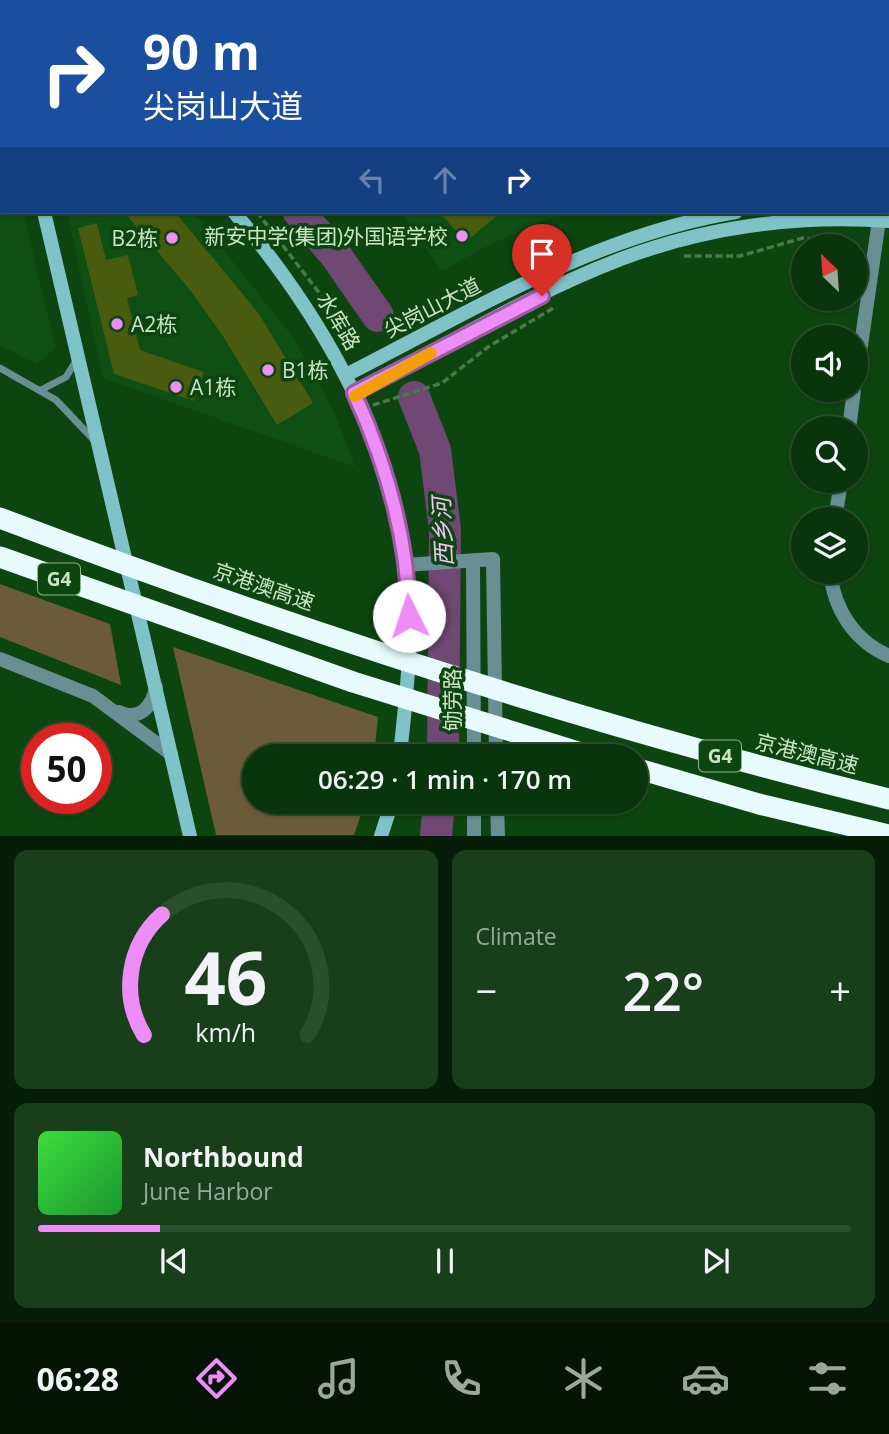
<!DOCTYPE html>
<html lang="en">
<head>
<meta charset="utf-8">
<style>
	:root { --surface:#0a340c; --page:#183f1a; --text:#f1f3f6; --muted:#99aa9d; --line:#2a4f2d; --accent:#ee8cf8 }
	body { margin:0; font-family:"Open Sans","Noto Sans SC",sans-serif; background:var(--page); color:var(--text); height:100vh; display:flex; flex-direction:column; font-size:26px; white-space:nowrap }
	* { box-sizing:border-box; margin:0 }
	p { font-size:23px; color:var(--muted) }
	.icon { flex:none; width:38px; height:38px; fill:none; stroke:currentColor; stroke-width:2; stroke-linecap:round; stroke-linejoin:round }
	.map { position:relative; height:836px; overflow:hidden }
	.panel { display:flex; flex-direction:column; gap:14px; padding:14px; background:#061d07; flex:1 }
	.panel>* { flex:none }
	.hud { position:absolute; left:0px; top:0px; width:889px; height:214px; box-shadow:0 2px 5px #0004,0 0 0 2px var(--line); background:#1a4fa0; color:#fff; overflow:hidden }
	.needle { width:46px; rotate:335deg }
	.buttons { position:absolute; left:791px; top:234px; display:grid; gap:14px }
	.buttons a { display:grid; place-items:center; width:77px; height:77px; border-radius:50%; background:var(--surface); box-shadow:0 2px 5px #0004,0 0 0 2px var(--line); font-size:35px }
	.speed { position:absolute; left:21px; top:723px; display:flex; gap:14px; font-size:35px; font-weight:700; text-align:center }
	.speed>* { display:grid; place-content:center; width:91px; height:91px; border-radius:50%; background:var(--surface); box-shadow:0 2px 5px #0004,0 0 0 2px var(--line); line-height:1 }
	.speed .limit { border:10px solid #d22; background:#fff; color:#111 }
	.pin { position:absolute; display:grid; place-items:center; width:60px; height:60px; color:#fff; margin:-72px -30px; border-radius:50% 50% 50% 0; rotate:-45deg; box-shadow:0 0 7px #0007 }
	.pin .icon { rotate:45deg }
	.me { position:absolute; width:77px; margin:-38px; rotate:356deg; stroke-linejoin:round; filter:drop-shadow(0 0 5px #0008) }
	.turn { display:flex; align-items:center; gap:24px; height:147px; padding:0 28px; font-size:32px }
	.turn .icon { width:91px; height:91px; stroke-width:2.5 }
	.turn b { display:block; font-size:49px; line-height:60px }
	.lanes { display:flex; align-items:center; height:66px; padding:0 28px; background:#0003; justify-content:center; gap:35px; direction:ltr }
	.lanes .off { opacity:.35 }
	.big { font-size:52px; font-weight:600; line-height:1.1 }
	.panel .card { flex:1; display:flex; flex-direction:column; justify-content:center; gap:10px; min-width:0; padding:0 24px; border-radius:14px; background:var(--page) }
	.panel .dial { align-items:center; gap:0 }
	.dial svg { height:182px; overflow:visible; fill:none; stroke:var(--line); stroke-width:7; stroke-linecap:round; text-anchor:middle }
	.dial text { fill:var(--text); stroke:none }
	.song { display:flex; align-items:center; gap:21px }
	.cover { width:84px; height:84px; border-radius:10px; background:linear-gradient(135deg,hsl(120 70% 55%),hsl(130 70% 35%)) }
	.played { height:7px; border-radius:4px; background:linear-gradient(90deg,var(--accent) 15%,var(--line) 15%) }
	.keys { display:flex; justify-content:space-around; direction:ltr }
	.heat { display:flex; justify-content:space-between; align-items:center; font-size:38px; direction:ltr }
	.panel .tiles { flex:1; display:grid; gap:14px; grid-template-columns:1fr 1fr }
	.card:last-child { grid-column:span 2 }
	.trip { position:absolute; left:242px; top:744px; width:406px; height:70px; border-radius:35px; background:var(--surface); box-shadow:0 2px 5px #0004,0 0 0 2px var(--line); font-weight:600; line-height:70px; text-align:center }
	.dock { display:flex; height:112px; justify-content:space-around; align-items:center; background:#041505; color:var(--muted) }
	.dock .icon { width:49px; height:49px }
	.dock .current { color:var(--accent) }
	.dock b { font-size:32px; color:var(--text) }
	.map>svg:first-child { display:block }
</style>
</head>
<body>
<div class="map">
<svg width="889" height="836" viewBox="0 0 889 836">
	<rect width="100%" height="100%" fill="#0d4510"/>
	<g fill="#104f13">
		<path d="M0,0L11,2H2V212H23L56,348L36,364L0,345Z"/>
		<path d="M220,0H889V35L887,48V2Z"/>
		<path d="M67,212H194L294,339L335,414L355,467L103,378Z"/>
		<path d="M401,212H564L485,247L442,271Z"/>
	</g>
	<g fill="#6b5b3b">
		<path d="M0,584L110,624L121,685L0,637Z"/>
		<path d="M173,647L378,717L374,756H254V802H365L354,835H216Z"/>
	</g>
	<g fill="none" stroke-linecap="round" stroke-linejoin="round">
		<g stroke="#6f4873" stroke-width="32">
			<path d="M117,0L119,2"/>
			<path d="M299,212L337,257L378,316"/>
			<path d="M414,397L435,450L445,530L443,756"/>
			<path d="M436,836L439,802"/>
		</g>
	</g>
	<g fill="#485b0f">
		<path d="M124,212H175L259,314L313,403L277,425L223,336L190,290Z"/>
		<path d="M439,212H501L466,242Z"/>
		<path d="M97,223L106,260L128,255L138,295L127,298L140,350L204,372L194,401L114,374L78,228Z"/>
	</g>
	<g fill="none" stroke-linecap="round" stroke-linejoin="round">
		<g stroke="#4a794b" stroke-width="3.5" stroke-dasharray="7 3.5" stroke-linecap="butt">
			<path d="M31,0L33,2"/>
			<path d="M73,0L74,2"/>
			<path d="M257,212L350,333"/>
			<path d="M684,256H740L803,238L857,245"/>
			<path d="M373,405L442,383L488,347L555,307"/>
		</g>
		<g stroke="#689094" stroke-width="7">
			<path d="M0,368L56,400L93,439"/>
			<path d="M41,390L66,377L76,361"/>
		</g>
		<g stroke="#689094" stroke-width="14">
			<path d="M150,2L152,0"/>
			<path d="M856,380L879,220"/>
			<path d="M849,429L854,390"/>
			<path d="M835,520L841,481"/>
			<path d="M473,561L474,756"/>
			<path d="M405,565L493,559L496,756"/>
			<path d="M830,572C834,609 854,641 889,656"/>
			<path d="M0,659L93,696L171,754"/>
			<path d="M119,712C140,722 153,705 156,687"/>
			<path d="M474,802V836"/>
			<path d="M497,802L498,836"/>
		</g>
		<g stroke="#7fc2c8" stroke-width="14">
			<path d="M52,0L54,2"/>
			<path d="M887,175L889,165"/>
			<path d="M887,200H889"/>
			<path d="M44,212L190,836"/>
			<path d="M234,212C327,322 402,454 409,602C412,653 405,705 400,756"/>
			<path d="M346,375C471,311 596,235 736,212"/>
			<path d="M354,393C442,348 529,294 621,259C705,227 800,214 889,221"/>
			<path d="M381,836L392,802"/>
		</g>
		<g stroke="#e7fafc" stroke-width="21">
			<path d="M0,518C290,628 588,725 889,799"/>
			<path d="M0,557L353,682L591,756"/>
			<path d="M635,768L759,804L889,835"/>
		</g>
	</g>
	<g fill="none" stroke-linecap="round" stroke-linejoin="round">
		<g stroke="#9b5ba1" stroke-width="18">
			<path id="route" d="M409,616C408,539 386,463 354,393L542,296"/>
		</g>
		<use href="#route" stroke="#ee8cf8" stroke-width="12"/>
		<path stroke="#f59e0b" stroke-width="12" d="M355,396L431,353"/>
	</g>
	<g fill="#ee8cf8" stroke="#0d4510" stroke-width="2.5">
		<circle cx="462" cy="236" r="7"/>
		<circle cx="172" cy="238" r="7"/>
		<circle cx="117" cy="324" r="7"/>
		<circle cx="268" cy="370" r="7"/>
		<circle cx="176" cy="387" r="7"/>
	</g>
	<g text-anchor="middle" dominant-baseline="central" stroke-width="7" stroke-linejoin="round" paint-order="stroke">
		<g fill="#0d4510" stroke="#91b590" stroke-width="2">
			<rect x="38" y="563.5" width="42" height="31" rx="5"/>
			<rect x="699" y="740.5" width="42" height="31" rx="5"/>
		</g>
		<g font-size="19" font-weight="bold" fill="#c9e5c7">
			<text x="59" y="579">G4</text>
			<text x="720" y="756">G4</text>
		</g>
		<g font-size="21" fill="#c9e5c7" stroke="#0d4510" text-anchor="start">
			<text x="448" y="236" text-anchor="end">新安中学(集团)外国语学校</text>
			<text x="158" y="238" text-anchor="end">B2栋</text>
			<text x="131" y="324">A2栋</text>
			<text x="282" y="370">B1栋</text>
			<text x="190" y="387">A1栋</text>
		</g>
		<g font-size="21" fill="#c9e5c7" stroke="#0d4510">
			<text transform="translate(432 307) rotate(-27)">尖岗山大道</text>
			<text transform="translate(339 321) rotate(59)">水库路</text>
			<text transform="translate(264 586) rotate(19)">京港澳高速</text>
			<text transform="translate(452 700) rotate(-90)">劬劳路</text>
			<text transform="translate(807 753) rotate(14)">京港澳高速</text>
		</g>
		<g font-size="23" font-style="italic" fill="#f3c2f8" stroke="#0d4510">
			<text transform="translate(442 532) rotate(-93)">西乡河</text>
		</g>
	</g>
</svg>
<div class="buttons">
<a><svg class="needle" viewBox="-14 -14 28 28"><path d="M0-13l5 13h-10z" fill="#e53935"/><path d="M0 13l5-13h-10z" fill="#99aa9d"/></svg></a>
<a><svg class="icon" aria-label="sound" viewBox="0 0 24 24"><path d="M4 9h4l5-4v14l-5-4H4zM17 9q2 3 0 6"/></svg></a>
<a><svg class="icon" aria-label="search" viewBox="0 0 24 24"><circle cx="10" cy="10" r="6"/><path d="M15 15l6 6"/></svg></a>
<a><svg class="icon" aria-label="layers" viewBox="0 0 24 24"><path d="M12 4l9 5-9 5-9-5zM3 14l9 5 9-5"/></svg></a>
</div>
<div class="speed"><div class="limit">50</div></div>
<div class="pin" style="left:542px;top:296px;background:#d93025"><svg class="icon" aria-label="arrive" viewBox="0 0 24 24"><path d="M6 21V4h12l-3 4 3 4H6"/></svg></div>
<svg class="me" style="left:409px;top:616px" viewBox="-20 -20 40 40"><circle r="19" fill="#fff"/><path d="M0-13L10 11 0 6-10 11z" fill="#ee8cf8"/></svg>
<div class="trip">06:29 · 1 min · 170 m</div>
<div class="hud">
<div class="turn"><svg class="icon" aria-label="right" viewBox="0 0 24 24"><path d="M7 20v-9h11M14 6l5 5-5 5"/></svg><div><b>90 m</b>尖岗山大道</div></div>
<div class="lanes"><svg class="icon off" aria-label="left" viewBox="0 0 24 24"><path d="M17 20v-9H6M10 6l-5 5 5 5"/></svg><svg class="icon off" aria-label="ahead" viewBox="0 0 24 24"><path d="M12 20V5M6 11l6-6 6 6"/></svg><svg class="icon" aria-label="right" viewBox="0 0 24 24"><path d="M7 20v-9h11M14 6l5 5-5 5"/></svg></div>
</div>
</div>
<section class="panel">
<div class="tiles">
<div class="card dial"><svg viewBox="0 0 100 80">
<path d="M14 69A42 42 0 1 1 86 69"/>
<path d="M14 69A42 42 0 0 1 22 16" stroke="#ee8cf8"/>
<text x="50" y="56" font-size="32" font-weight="700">46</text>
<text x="50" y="72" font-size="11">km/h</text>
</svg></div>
<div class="card"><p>Climate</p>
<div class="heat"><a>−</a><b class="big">22°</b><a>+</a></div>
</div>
<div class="card">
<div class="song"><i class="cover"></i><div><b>Northbound</b><p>June Harbor</p></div></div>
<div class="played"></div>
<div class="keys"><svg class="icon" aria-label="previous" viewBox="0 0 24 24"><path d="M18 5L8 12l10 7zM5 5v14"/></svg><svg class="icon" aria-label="pause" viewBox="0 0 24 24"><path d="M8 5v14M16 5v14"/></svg><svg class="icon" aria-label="next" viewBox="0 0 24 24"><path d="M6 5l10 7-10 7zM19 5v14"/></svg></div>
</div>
</div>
</section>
<nav class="dock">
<b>06:28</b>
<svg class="icon current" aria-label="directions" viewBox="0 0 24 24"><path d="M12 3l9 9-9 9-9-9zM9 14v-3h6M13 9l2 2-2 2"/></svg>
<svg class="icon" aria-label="music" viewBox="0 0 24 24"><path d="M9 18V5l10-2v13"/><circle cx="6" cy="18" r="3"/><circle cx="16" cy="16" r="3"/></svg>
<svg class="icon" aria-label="phone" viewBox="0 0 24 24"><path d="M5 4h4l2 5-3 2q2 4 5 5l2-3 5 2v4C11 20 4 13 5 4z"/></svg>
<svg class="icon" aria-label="climate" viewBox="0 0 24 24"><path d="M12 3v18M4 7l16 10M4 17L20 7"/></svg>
<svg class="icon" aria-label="car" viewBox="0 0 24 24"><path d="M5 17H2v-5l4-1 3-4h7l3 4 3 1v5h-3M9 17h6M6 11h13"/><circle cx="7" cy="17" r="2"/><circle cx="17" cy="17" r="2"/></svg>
<svg class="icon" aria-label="filters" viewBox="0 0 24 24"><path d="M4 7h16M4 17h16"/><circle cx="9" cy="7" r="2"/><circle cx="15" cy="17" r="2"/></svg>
</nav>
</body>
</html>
